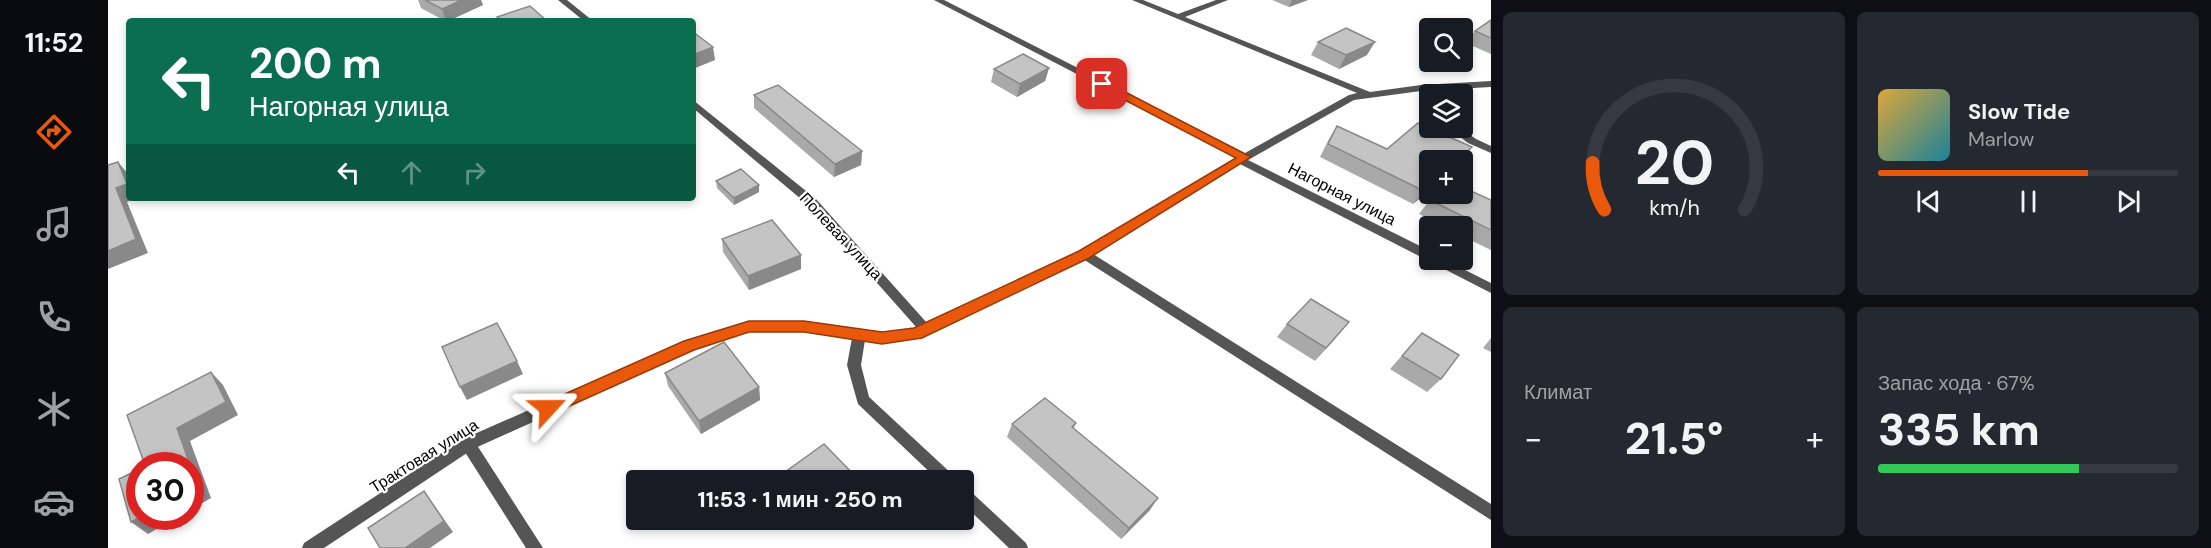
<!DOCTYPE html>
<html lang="ru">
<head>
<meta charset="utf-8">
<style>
	:root { --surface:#171b24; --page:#242831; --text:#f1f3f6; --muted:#9ea1a6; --line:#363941; --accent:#ea580c }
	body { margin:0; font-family:"DM Sans",sans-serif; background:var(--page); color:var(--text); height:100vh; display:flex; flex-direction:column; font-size:22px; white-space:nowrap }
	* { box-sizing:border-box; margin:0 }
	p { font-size:20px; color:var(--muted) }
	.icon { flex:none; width:33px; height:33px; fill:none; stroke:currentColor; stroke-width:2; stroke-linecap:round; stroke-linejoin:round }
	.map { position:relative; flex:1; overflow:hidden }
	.sheet { display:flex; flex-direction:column; gap:12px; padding:12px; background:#0d0f14; width:720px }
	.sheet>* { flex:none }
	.banner { position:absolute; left:18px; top:18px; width:570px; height:183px; border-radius:6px; box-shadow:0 3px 9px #0003; background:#0b6e4f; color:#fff; overflow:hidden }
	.buttons { position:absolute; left:1311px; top:18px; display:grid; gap:12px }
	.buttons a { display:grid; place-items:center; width:54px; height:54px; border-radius:6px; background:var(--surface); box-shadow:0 3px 9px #0003; font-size:30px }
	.speed { position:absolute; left:18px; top:452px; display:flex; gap:12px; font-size:30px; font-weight:700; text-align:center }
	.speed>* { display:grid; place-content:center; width:78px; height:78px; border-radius:50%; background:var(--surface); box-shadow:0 3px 9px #0003; line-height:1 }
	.speed .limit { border:9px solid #d22; background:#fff; color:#111 }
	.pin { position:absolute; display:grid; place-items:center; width:51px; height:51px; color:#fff; margin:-26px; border-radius:12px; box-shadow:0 3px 9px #0006 }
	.me { position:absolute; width:66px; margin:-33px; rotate:66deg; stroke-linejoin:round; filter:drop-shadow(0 0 4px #0008) }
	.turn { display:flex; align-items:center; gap:21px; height:126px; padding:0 24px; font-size:27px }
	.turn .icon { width:78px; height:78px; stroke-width:2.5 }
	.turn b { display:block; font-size:42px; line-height:51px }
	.lanes { display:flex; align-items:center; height:57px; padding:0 24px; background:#0003; justify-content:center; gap:30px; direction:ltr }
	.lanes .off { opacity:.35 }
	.big { font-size:45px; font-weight:800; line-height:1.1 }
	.sheet .tile { flex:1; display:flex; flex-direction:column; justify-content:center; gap:9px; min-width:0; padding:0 21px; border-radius:9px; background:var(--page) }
	.sheet .dial { align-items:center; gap:0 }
	.dial svg { height:156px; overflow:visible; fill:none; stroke:var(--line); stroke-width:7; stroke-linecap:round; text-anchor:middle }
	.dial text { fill:var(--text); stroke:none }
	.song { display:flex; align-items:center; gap:18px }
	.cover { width:72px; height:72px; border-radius:9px; background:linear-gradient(135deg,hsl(40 70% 55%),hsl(190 70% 35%)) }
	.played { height:6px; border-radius:3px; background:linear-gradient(90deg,var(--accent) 70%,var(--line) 70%) }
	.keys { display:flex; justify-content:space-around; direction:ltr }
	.heat { display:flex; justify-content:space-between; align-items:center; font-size:33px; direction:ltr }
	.charge { height:9px; border-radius:4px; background:linear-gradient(90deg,#34c759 67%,var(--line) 0) }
	.sheet .tiles { flex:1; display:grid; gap:12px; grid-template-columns:repeat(2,1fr) }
	.trip { position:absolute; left:518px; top:470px; width:348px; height:60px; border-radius:6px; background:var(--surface); box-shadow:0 3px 9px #0003; font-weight:800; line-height:60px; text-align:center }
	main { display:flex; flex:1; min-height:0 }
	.tabs { display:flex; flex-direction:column; width:108px; justify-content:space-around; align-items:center; background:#090b0e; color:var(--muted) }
	.tabs .icon { width:42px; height:42px }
	.tabs .current { color:var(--accent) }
	.tabs b { font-size:27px; color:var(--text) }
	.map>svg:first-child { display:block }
</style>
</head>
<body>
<main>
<nav class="tabs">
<b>11:52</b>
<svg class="icon current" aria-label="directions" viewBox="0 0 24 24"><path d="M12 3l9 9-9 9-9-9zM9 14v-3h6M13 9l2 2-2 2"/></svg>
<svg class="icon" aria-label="music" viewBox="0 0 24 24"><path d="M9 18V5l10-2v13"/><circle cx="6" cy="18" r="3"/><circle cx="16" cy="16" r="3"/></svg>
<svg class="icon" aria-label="phone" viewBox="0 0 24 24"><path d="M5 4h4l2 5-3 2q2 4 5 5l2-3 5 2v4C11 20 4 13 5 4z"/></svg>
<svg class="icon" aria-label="climate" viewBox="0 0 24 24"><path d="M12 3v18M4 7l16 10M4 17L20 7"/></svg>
<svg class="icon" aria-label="car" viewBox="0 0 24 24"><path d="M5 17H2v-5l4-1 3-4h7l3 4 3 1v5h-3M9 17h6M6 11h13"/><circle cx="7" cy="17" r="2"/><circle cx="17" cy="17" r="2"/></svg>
</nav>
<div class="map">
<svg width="1383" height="548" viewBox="0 0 1383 548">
	<rect width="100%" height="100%" fill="#fff"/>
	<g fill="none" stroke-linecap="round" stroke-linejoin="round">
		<g fill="#555" fill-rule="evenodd">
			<path d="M1313,85L1324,94H1322V101L1308,88Z"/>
			<path d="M1341,128H1352L1368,139L1383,146V153L1360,143Z"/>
			<path d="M360,438L365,439L435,548H418L355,449L353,444L355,439Z"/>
		</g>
		<g fill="#555" fill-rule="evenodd">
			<path d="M450,0H459L485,21H476Z"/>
			<path d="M826,0H836L1137,153L1241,95L1249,93L1024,0H1035L1070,14L1108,0H1120L1077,17L1262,92L1313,85L1383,81V87L1313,91L1246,100L1140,160L1322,251V260H1337L1383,283V293L1132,164L985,254L1383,504V520L975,259L813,338L774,343L757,340L753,365L761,397L845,475L847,480H830L750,404L739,365L744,338L696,331L641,332L585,350L365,449L216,548H194L196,543L355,439L576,342L641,322L696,321L774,333L809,328L700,205L585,108V100L708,199L819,323L972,251L1129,157Z"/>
			<path d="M855,487L860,489L918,543L920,548H901L855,504Z"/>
		</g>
	</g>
	<g fill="#a9a9a9">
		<path d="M310,0H373L375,5L340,21H337L313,8Z"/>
		<path d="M1164,0H1200L1181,7Z"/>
		<path d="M1383,20V54L1358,43L1367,31Z"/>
		<path d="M1210,42L1259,55L1231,69L1203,55Z"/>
		<path d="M941,68L937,81L909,97L883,82L886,69Z"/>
		<path d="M646,95L754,151L753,165L726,177L646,108Z"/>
		<path d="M1229,126L1279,149L1322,160V190L1305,204L1212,157L1221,139Z"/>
		<path d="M608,181L651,185V192L626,205L609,188Z"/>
		<path d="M1322,200H1383V250L1354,236V226H1336L1311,214Z"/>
		<path d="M614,239L693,255V269L641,290L615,252Z"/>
		<path d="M1179,324L1230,335L1207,361L1169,337Z"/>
		<path d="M1314,333L1333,379L1319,392L1282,369Z"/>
		<path d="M1383,338V352L1375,348Z"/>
		<path d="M557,373L651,387L652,400L593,434L560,386Z"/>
		<path d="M968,423L966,428L1042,510L1013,539L899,437L904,424Z"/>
		<path d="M688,519H711L697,530Z"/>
	</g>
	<g fill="#898989">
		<path d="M354,0H373L375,5L340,21H338L334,9Z"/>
		<path d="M1184,0H1200L1181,7Z"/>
		<path d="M1267,42L1259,55L1231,69L1238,55Z"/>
		<path d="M605,47L607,60L585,69V55Z"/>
		<path d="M941,68L937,81L909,97L912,84Z"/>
		<path d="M1364,147L1354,160H1349Z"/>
		<path d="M754,151L753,165L726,177L727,164Z"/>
		<path d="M10,162L21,175V198H30L19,202L40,253L0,269V251Z"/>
		<path d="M651,185V192L626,205V198Z"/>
		<path d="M1322,186V190L1305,204L1316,191Z"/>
		<path d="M693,255V269L641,290L640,276Z"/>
		<path d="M1241,322L1230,335L1207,361L1218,348Z"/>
		<path d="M409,361L415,374L359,400L352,387Z"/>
		<path d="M103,372L115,385L130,415L82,441L103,498L82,510V465L69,428Z"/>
		<path d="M651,387L652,400L593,434L591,421Z"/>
		<path d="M316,491L345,532L322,548H297Z"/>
		<path d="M1050,498L1042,510L1013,539L1021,528Z"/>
		<path d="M35,516H71L40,534L23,522Z"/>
		<path d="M697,519H711L697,530Z"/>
	</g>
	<g fill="#c4c4c4" stroke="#898989" stroke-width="1.5">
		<path d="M317,0H354L334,9Z"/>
		<path d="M422,6L439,21H394L389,17Z"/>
		<path d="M1383,20V38L1367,31Z"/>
		<path d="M1238,28L1267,42L1238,55L1210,42Z"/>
		<path d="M585,32L605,47L585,55Z"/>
		<path d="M915,54L941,68L912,84L886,69Z"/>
		<path d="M670,85L754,151L727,164L646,95Z"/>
		<path d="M1310,123L1364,147L1349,160H1322V186L1316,191L1220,144L1229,126L1279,149Z"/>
		<path d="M10,162L19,184L8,188L28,239L0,251V165Z"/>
		<path d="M633,169L651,185L626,198L608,181Z"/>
		<path d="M1354,187L1383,200V230L1322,200L1329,194H1354Z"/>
		<path d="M664,220L693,255L640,276L614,239Z"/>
		<path d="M1203,299L1241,322L1218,348L1179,324Z"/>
		<path d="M389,323L409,361L352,387L334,347Z"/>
		<path d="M1314,333L1351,355L1333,379L1294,356Z"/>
		<path d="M616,342L651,387L591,421L557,373Z"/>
		<path d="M103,372L118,402L69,428L82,465H37L19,415Z"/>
		<path d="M937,398L968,423L964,427L1050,498L1021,528L904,424Z"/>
		<path d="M716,444L749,478L747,480H666Z"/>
		<path d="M82,467L89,486L82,490Z"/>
		<path d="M32,469V516H35L23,522L11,479Z"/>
		<path d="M316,491L336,521L297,548H272L260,528Z"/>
	</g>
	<path fill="#ea580c" stroke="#983908" stroke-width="1.5" d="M990,82H998L1143,157L981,258L814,338L774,344L696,332H641L586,350L446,413H434L432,408L434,404L576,341L641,321H696L774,332L806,328L971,251L1128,158L990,86Z"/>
	<g text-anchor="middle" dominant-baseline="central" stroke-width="4.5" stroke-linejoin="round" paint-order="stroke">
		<g font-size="16" fill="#000" stroke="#fff">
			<text transform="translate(1234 194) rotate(27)">Нагорная улица</text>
			<text transform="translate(733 236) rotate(47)">Полевая улица</text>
			<text transform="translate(316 456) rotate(-32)">Трактовая улица</text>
		</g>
	</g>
</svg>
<div class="buttons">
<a><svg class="icon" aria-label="search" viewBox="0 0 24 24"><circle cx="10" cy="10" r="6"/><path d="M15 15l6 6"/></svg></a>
<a><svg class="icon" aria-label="layers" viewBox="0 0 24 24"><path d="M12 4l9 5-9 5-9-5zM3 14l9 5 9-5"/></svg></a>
<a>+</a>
<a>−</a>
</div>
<div class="speed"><div class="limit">30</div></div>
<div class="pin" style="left:994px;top:84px;background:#d93025"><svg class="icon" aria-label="arrive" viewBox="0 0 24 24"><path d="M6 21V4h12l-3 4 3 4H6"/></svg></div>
<svg class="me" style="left:440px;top:408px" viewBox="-20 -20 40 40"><path d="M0-17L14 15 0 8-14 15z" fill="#ea580c" stroke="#fff" stroke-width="4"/></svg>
<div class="trip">11:53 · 1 мин · 250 m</div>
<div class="banner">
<div class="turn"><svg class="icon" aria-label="left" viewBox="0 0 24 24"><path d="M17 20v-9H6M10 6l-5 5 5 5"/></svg><div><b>200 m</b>Нагорная улица</div></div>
<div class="lanes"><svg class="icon" aria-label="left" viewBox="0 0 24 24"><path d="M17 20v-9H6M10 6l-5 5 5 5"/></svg><svg class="icon off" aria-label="ahead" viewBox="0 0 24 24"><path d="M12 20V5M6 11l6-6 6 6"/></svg><svg class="icon off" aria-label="right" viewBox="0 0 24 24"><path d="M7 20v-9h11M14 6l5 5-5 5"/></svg></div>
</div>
</div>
<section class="sheet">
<div class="tiles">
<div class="tile dial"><svg viewBox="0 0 100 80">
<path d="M14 69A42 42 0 1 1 86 69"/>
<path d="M14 69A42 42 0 0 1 8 45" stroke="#ea580c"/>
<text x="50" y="56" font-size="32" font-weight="700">20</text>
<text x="50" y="72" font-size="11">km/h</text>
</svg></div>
<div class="tile">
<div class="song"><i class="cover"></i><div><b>Slow Tide</b><p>Marlow</p></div></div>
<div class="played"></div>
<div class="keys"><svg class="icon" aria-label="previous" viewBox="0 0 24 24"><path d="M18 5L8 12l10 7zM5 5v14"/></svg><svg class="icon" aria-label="pause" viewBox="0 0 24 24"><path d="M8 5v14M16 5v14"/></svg><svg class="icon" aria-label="next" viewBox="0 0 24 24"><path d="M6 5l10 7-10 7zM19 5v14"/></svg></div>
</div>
<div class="tile"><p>Климат</p>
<div class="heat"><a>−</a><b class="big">21.5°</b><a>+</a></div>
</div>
<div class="tile"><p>Запас хода · 67%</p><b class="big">335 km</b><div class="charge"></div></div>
</div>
</section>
</main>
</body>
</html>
